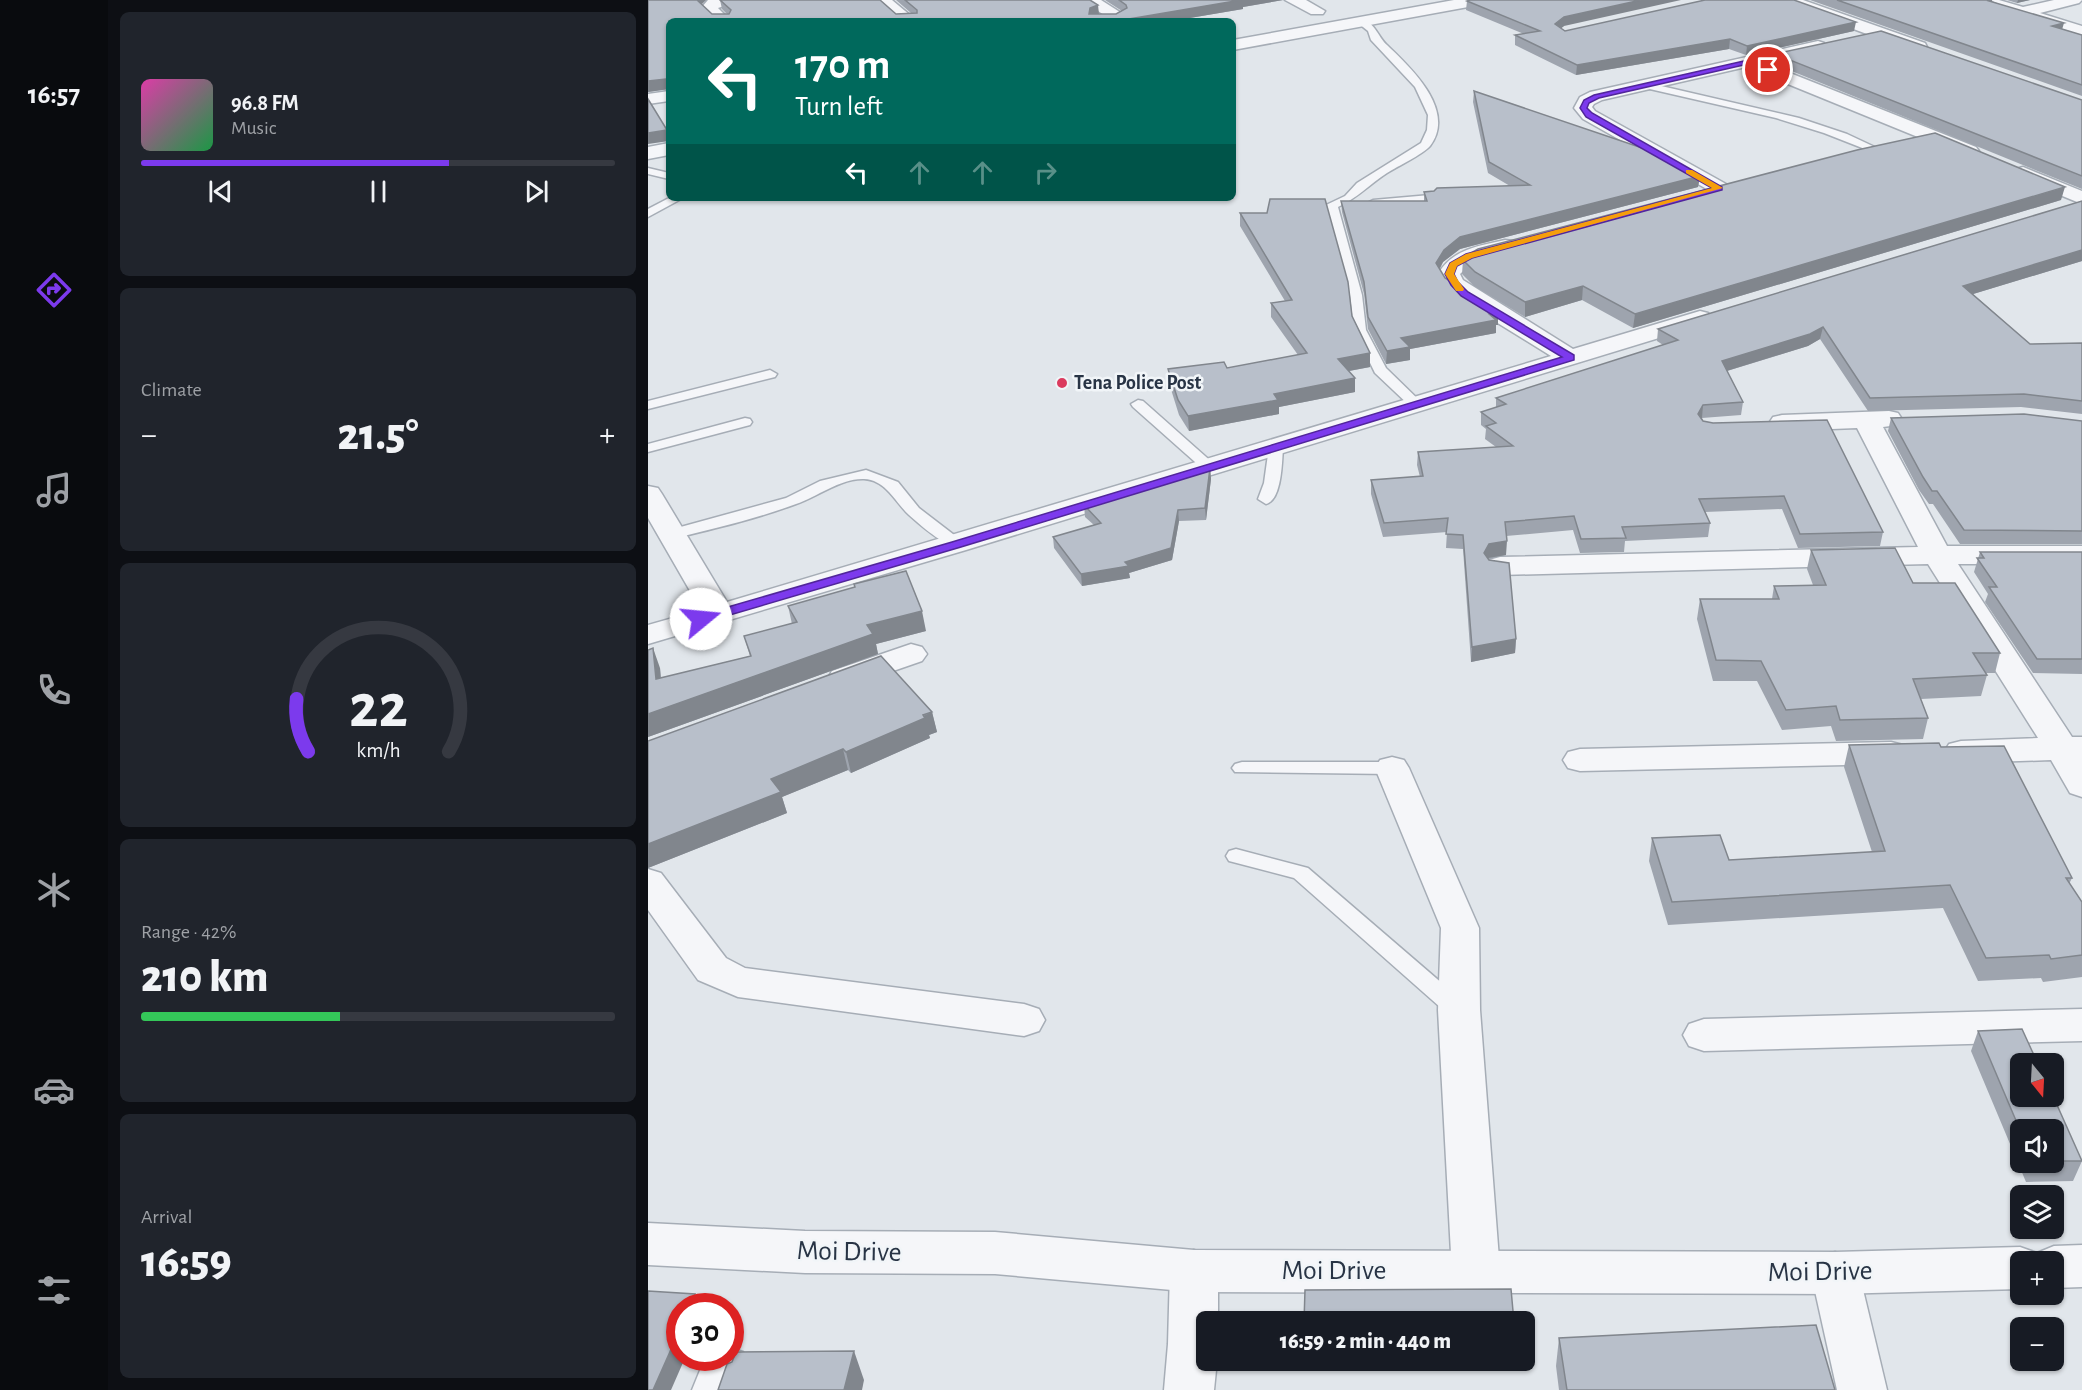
<!DOCTYPE html>
<html lang="en">
<head>
<meta charset="utf-8">
<style>
	:root { --surface:#171b24; --page:#20242c; --text:#f1f3f6; --muted:#9ea1a6; --line:#363941; --accent:#7c3aed }
	body { margin:0; font-family:"Alegreya Sans",sans-serif; background:var(--page); color:var(--text); height:100vh; display:flex; flex-direction:column; font-size:22px; white-space:nowrap }
	* { box-sizing:border-box; margin:0 }
	p { font-size:20px; color:var(--muted) }
	.icon { flex:none; width:33px; height:33px; fill:none; stroke:currentColor; stroke-width:2; stroke-linecap:round; stroke-linejoin:round }
	.map { position:relative; flex:1; overflow:hidden }
	.details { display:flex; flex-direction:column; gap:12px; padding:12px; background:#0d0f14; width:540px }
	.details>* { flex:none }
	.banner { position:absolute; left:18px; top:18px; width:570px; height:183px; border-radius:9px; box-shadow:0 2px 4px #0004; background:#00695c; color:#fff; overflow:hidden }
	.needle { width:39px; rotate:162deg }
	.buttons { position:absolute; left:1362px; top:1053px; display:grid; gap:12px }
	.buttons a { display:grid; place-items:center; width:54px; height:54px; border-radius:9px; background:var(--surface); box-shadow:0 2px 4px #0004; font-size:30px }
	.speed { position:absolute; left:18px; top:1293px; display:flex; gap:12px; font-size:30px; font-weight:700; text-align:center }
	.speed>* { display:grid; place-content:center; width:78px; height:78px; border-radius:50%; background:var(--surface); box-shadow:0 2px 4px #0004; line-height:1 }
	.speed .limit { border:9px solid #d22; background:#fff; color:#111 }
	.pin { position:absolute; display:grid; place-items:center; width:51px; height:51px; color:#fff; margin:-26px; border:3px solid #fff; border-radius:50%; box-shadow:0 2px 6px #0007 }
	.me { position:absolute; width:66px; margin:-33px; rotate:73deg; stroke-linejoin:round; filter:drop-shadow(0 0 4px #0008) }
	.turn { display:flex; align-items:center; gap:21px; height:126px; padding:0 30px; font-size:27px }
	.turn .icon { width:78px; height:78px; stroke-width:2.5 }
	.turn b { display:block; font-size:42px; line-height:51px }
	.lanes { display:flex; align-items:center; height:57px; padding:0 30px; background:#0003; justify-content:center; gap:30px; direction:ltr }
	.lanes .off { opacity:.35 }
	.big { font-size:45px; font-weight:800; line-height:1.1 }
	.details .widget { flex:1; display:flex; flex-direction:column; justify-content:center; gap:9px; min-width:0; padding:0 21px; border-radius:9px; background:var(--page) }
	.details .dial { align-items:center; gap:0 }
	.dial svg { height:156px; overflow:visible; fill:none; stroke:var(--line); stroke-width:7; stroke-linecap:round; text-anchor:middle }
	.dial text { fill:var(--text); stroke:none }
	.song { display:flex; align-items:center; gap:18px }
	.cover { width:72px; height:72px; border-radius:9px; background:linear-gradient(135deg,hsl(320 70% 55%),hsl(140 70% 35%)) }
	.played { height:6px; border-radius:3px; background:linear-gradient(90deg,var(--accent) 65%,var(--line) 65%) }
	.keys { display:flex; justify-content:space-around; direction:ltr }
	.heat { display:flex; justify-content:space-between; align-items:center; font-size:33px; direction:ltr }
	.charge { height:9px; border-radius:4px; background:linear-gradient(90deg,#34c759 42%,var(--line) 0) }
	.trip { position:absolute; left:548px; top:1311px; width:339px; height:60px; border-radius:9px; background:var(--surface); box-shadow:0 2px 4px #0004; font-weight:800; line-height:60px; text-align:center }
	main { display:flex; flex:1; min-height:0 }
	.dock { display:flex; flex-direction:column; width:108px; justify-content:space-around; align-items:center; background:#090b0e; color:var(--muted) }
	.dock .icon { width:42px; height:42px }
	.dock .active { color:var(--accent) }
	.dock b { font-size:27px; color:var(--text) }
	.map>svg:first-child { display:block }
</style>
</head>
<body>
<main>
<nav class="dock">
<b>16:57</b>
<svg class="icon active" aria-label="directions" viewBox="0 0 24 24"><path d="M12 3l9 9-9 9-9-9zM9 14v-3h6M13 9l2 2-2 2"/></svg>
<svg class="icon" aria-label="music" viewBox="0 0 24 24"><path d="M9 18V5l10-2v13"/><circle cx="6" cy="18" r="3"/><circle cx="16" cy="16" r="3"/></svg>
<svg class="icon" aria-label="phone" viewBox="0 0 24 24"><path d="M5 4h4l2 5-3 2q2 4 5 5l2-3 5 2v4C11 20 4 13 5 4z"/></svg>
<svg class="icon" aria-label="climate" viewBox="0 0 24 24"><path d="M12 3v18M4 7l16 10M4 17L20 7"/></svg>
<svg class="icon" aria-label="car" viewBox="0 0 24 24"><path d="M5 17H2v-5l4-1 3-4h7l3 4 3 1v5h-3M9 17h6M6 11h13"/><circle cx="7" cy="17" r="2"/><circle cx="17" cy="17" r="2"/></svg>
<svg class="icon" aria-label="filters" viewBox="0 0 24 24"><path d="M4 7h16M4 17h16"/><circle cx="9" cy="7" r="2"/><circle cx="15" cy="17" r="2"/></svg>
</nav>
<section class="details">
<div class="widget">
<div class="song"><i class="cover"></i><div><b>96.8 FM</b><p>Music</p></div></div>
<div class="played"></div>
<div class="keys"><svg class="icon" aria-label="previous" viewBox="0 0 24 24"><path d="M18 5L8 12l10 7zM5 5v14"/></svg><svg class="icon" aria-label="pause" viewBox="0 0 24 24"><path d="M8 5v14M16 5v14"/></svg><svg class="icon" aria-label="next" viewBox="0 0 24 24"><path d="M6 5l10 7-10 7zM19 5v14"/></svg></div>
</div>
<div class="widget"><p>Climate</p>
<div class="heat"><a>−</a><b class="big">21.5°</b><a>+</a></div>
</div>
<div class="widget dial"><svg viewBox="0 0 100 80">
<path d="M14 69A42 42 0 1 1 86 69"/>
<path d="M14 69A42 42 0 0 1 8 42" stroke="#7c3aed"/>
<text x="50" y="56" font-size="32" font-weight="700">22</text>
<text x="50" y="72" font-size="11">km/h</text>
</svg></div>
<div class="widget"><p>Range · 42%</p><b class="big">210 km</b><div class="charge"></div></div>
<div class="widget"><p>Arrival</p><b class="big">16:59</b></div>
</section>
<div class="map">
<svg width="1434" height="1390" viewBox="0 0 1434 1390">
	<rect width="100%" height="100%" fill="#e1e6eb"/>
	<g fill="none" stroke-linecap="round" stroke-linejoin="round">
		<g stroke="#a6adb6" stroke-width="3">
			<g id="service">
				<path d="M710,19C725,18 730,37 739,45C762,67 809,110 782,146C774,155 750,166 739,173C722,184 708,199 690,207L714,295L718,330L738,368L775,404L768,408L763,407L727,373L706,330L702,295L678,205L697,196L709,183L773,143L779,130L780,115L767,87L723,40L720,31L710,23Z"/>
				<path d="M996,82L1151,118L1199,134L1231,149L1222,151L1176,133L1128,118L993,87L991,85Z"/>
				<path d="M0,168L21,173V179L0,174Z"/>
				<path d="M782,195L786,196V200L725,206L719,203L725,200Z"/>
				<path d="M21,198H35L0,217V209Z"/>
				<path d="M122,370L129,374L127,377L0,409V401Z"/>
				<path d="M490,400L495,401L566,464L568,467L566,470H556L485,407L483,404Z"/>
				<path d="M97,418L102,419L104,422L102,425L0,452V444Z"/>
				<path d="M628,443L635,447C634,461 634,500 618,504L610,499L616,483L621,447Z"/>
				<path d="M218,470L250,482L271,508L314,541L316,544L314,547C301,551 271,524 261,515C247,502 238,480 216,479C193,478 169,497 148,504C108,519 65,529 24,539L16,534L18,531L138,498L172,481Z"/>
				<path d="M594,762H744L751,764L754,768L751,772L744,774L587,772L584,768L587,764Z"/>
				<path d="M588,849L660,868L817,1003L820,1009L817,1015L809,1018L801,1015L646,878L581,861L578,856L581,851Z"/>
			</g>
		</g>
		<g stroke="#a6adb6" stroke-width="3">
			<g id="minor">
				<path d="M60,0H88L85,3L70,8L83,21H66L53,8Z"/>
				<path d="M226,0H244L269,21H251Z"/>
				<path d="M434,0H453L478,16L469,21H443L445,18L456,15Z"/>
				<path d="M637,0H658L677,11L675,14H663Z"/>
				<path d="M806,0H839L831,5L585,50V40Z"/>
				<path d="M1132,0H1155L1277,43L1279,47L1277,51H1265L1135,3Z"/>
				<path d="M1327,0H1351L1375,7L1406,0H1434L1431,3L1392,13L1434,26V36L1330,3Z"/>
				<path d="M1170,41L1176,43L1178,46L1176,49L1117,63L1328,147L1331,151L1328,155H1314L1098,67L954,100L946,104L944,107L947,111L1078,184L1081,188L1078,192H1064L935,119L926,108L932,97L942,92Z"/>
				<path d="M21,91V101L0,104V94Z"/>
				<path d="M21,143V155L0,159V147Z"/>
				<path d="M1375,167L1434,191V204L1368,177L1365,173L1368,169Z"/>
				<path d="M857,240L865,241L868,246L865,251L825,262L812,274L815,280L925,349L1052,311L1060,313L1064,318L1060,323L318,550L0,644V625L53,610L0,518V486L10,488L14,494L79,602L903,356L809,298L798,289L790,274C805,249 830,246 857,240Z"/>
				<path d="M1241,411L1250,413L1254,419L1250,425L1235,427L1299,546H1434V564H1310L1424,737H1434V797L1422,793L1403,760L1313,763L1301,760L1296,752L1301,744L1313,741L1390,738L1280,564L852,575L841,572L837,566L841,560L852,557L1270,547L1209,428L1134,431L1125,429L1121,423L1125,417L1134,415Z"/>
				<path d="M263,644L274,647L279,654L274,661L196,688L184,685L180,678L184,671Z"/>
				<path d="M1243,742L1255,745L1260,753L1255,761L1243,764L932,771L920,768L915,760L920,752L932,749Z"/>
				<path d="M744,757L756,760L761,768L831,928L832,1010L852,1272L845,1287L828,1293L811,1287L804,1272L790,1010L793,928L727,768L732,760Z"/>
				<path d="M0,869L13,873L78,958L97,968L376,1004L391,1009L397,1020L391,1031L376,1036L90,997L50,980L0,910Z"/>
				<path d="M1434,1009V1041L1056,1051L1041,1046L1035,1035L1041,1024L1056,1019Z"/>
				<path d="M546,1250L563,1256L570,1271V1322H558V1360H569L566,1390H516L520,1344L522,1271L529,1256Z"/>
				<path d="M1187,1252L1204,1258L1211,1273L1239,1390H1189L1163,1273L1170,1258Z"/>
				<path d="M82,1348L95,1352L102,1369L94,1390H44L57,1358H82Z"/>
			</g>
		</g>
		<g stroke="#a6adb6" stroke-width="3">
			<path id="tertiary" d="M0,1223L157,1231L347,1232L546,1250L1187,1252L1372,1247L1389,1253L1406,1246L1434,1245V1287L1406,1288V1262H1372V1289L1187,1294L546,1292L347,1274L157,1273L0,1265Z"/>
		</g>
		<use href="#service" fill="#f5f6f9" fill-rule="evenodd"/>
		<use href="#minor" fill="#f5f6f9" fill-rule="evenodd"/>
		<use href="#tertiary" fill="#f5f6f9" fill-rule="evenodd"/>
	</g>
	<g fill="#9ea4ae" fill-rule="evenodd">
		<path d="M0,0H58L53,4L64,14H79L74,9L72,0L248,14L263,13L248,0H442L451,14H468L474,11L457,0H635L595,7V9L524,21H21V89L0,92Z"/>
		<path d="M1162,0H1344V1L1414,29L1434,35V96Z"/>
		<path d="M1359,0H1382L1369,3Z"/>
		<path d="M819,1L916,26L913,28L917,31H1206L1098,55L1081,49L928,75L867,45V35L876,34L818,10Z"/>
		<path d="M1127,54L1434,100V189L1126,64Z"/>
		<path d="M826,91L1052,176L1050,187L812,249L795,262L792,269L797,278L850,325H848V333L762,349V360L738,364L720,329L716,294L694,212L693,201H776V192L862,186L840,173L825,102Z"/>
		<path d="M1413,200L985,328L934,300L877,317L826,286L814,274L815,260Z"/>
		<path d="M1434,201V261L1325,294L1382,344L1434,343V414L1373,407L1220,411L1172,339L1160,346L1079,371L1095,402L1093,415L1054,418L1055,421L1235,532L1232,546L1150,548L1134,509L1057,512L1062,523L1060,537L977,541L976,552L932,553L925,530L858,536V555L840,559L868,639L867,653L823,662L815,549L798,548L799,532L735,537L723,494V480L772,477L769,465L770,452L848,447L837,439L838,429L833,425V412L848,408V398L1015,345L1009,341L1010,329Z"/>
		<path d="M592,213L704,316L722,353V367L701,371L707,392L631,407V414L541,431L531,415L521,383L520,369L579,368L650,355L623,317V303L637,301L592,226Z"/>
		<path d="M1243,418L1434,421V544H1312L1285,504H1281L1271,490L1240,431Z"/>
		<path d="M562,468L563,479L558,520L531,521L524,560L481,573L482,578L434,586L406,548L405,537L446,525L437,517L436,505Z"/>
		<path d="M1163,550L1265,583L1352,653L1347,673H1337L1339,675L1333,696L1273,699L1280,718L1275,739L1188,741L1183,726L1134,730L1109,681H1065L1049,619L1052,599H1124L1126,586L1165,585L1159,569Z"/>
		<path d="M1332,552H1434V674L1385,673L1337,602L1340,594L1326,572Z"/>
		<path d="M140,606L278,631L228,644L230,654L0,737L12,668L13,678L102,656L96,636L144,624Z"/>
		<path d="M284,712L289,732L281,735L282,738L203,773L200,770L134,797L139,813L0,868V741Z"/>
		<path d="M1201,745L1293,747L1424,878L1421,884L1434,902V977L1395,982L1393,978L1330,981L1295,908L1020,925L1001,861L1004,838L1081,860L1224,852L1196,767Z"/>
		<path d="M1330,1031L1434,1161L1425,1181L1378,1182L1323,1051ZM1372,1130H1406V1162H1372Z"/>
		<path d="M911,1338L1187,1390H911L908,1366Z"/>
	</g>
	<g fill="#81868d">
		<path d="M49,0H58L51,7Z"/>
		<path d="M591,0H635L595,7V9L524,21H469Z"/>
		<path d="M993,0H1033L916,26L906,34L907,24L916,17Z"/>
		<path d="M1370,0H1382L1369,3Z"/>
		<path d="M450,5L451,14H441L442,8Z"/>
		<path d="M1208,22L1206,31L1098,55L1099,46Z"/>
		<path d="M1416,23L1413,33L1404,26Z"/>
		<path d="M1082,39L1081,49L928,75L929,65Z"/>
		<path d="M18,79L21,89L0,92V81Z"/>
		<path d="M19,130L21,141L0,144V133Z"/>
		<path d="M1052,176L1050,187L812,249L795,262L788,275V263L796,250L812,237Z"/>
		<path d="M1417,187L1413,200L985,328L987,314Z"/>
		<path d="M1434,250V261L1312,298L1315,286Z"/>
		<path d="M935,286L934,300L877,317V302Z"/>
		<path d="M850,312V325H848V333L762,349V360L738,364L739,351L753,338Z"/>
		<path d="M1175,327L1172,339L1160,346L1072,373L1074,361Z"/>
		<path d="M722,353V367L690,373V359Z"/>
		<path d="M707,378V392L631,407V414L541,431L540,416L626,394Z"/>
		<path d="M1055,405L1054,418L1048,427L1050,414Z"/>
		<path d="M562,468L563,479L558,520L557,508Z"/>
		<path d="M530,510L531,521L524,560L481,573L482,578L434,586L433,574L477,562Z"/>
		<path d="M859,541L858,555L840,558L835,567L836,553L841,544Z"/>
		<path d="M274,611L278,631L228,644L230,654L0,737V714L219,625Z"/>
		<path d="M868,639L867,653L823,662L824,647Z"/>
		<path d="M5,648L12,668L14,700L8,679Z"/>
		<path d="M284,712L289,732L281,735L282,738L203,773L198,752Z"/>
		<path d="M195,749L200,770L134,797L139,813L0,868V844L123,779Z"/>
		<path d="M47,1294L52,1306H42Z"/>
		<path d="M32,1329V1358H37L23,1390H5Z"/>
		<path d="M206,1351L216,1380L214,1390H196Z"/>
	</g>
	<g fill="#b8bfca" stroke="#81868d" stroke-width="1.5">
		<path d="M0,0H49L64,14H81L83,10L72,0H232L248,14L269,13V10L257,0H442L450,5L442,8L441,14H468L479,8L478,5L471,0H593L469,21H21V81L18,79L0,81Z"/>
		<path d="M822,0H993L916,17L907,24L917,31L1057,0H1146L1208,22L1099,46L1082,39L929,65L867,35L892,31L819,1Z"/>
		<path d="M1189,0H1344L1341,1L1416,23L1404,26L1434,35V85Z"/>
		<path d="M1233,31L1434,100V176L1127,54Z"/>
		<path d="M826,91L1006,152L1052,176L812,237L796,250L788,263L797,278L850,312L841,314L848,320L753,338L762,347L739,351L720,317L716,282L693,201H779L776,192L786,191L789,188L882,185L841,162Z"/>
		<path d="M0,99L19,130L0,133Z"/>
		<path d="M1287,133L1417,187L987,314L935,286L877,302L827,272L815,260L816,257L830,249L1209,150Z"/>
		<path d="M622,199H677L700,282L704,316L722,353L690,359L707,378L626,394L630,400L540,416L530,400L520,369L576,362L579,368L659,353L623,303L644,300L592,213H619Z"/>
		<path d="M1434,201V250L1315,286L1382,344L1434,343V401L1376,394L1222,398L1175,327L1162,334L1074,361L1095,402L1055,405L1050,414L1055,421L1065,423L1179,420L1235,532L1152,534L1136,496L1051,499L1062,523L974,527L978,538L933,539L926,516L857,522L859,541L841,544L836,553L841,560L861,563L868,639L824,647L815,535L798,534L800,518L736,523L723,480L775,476L770,452L865,446L838,426L848,423L833,412L858,404L848,398L1030,340L1010,329Z"/>
		<path d="M1376,414L1434,421V531L1316,530L1289,491H1284L1275,477L1243,418Z"/>
		<path d="M562,468L557,508L530,510L523,548L477,562L481,566L433,574L405,537L453,523L436,505Z"/>
		<path d="M1247,548L1265,583H1307L1352,653H1325L1339,675L1265,679L1280,718L1192,720L1188,706L1138,710L1113,661L1068,660L1052,599H1131L1126,586L1178,585L1163,550Z"/>
		<path d="M1332,552H1434V659H1389L1341,587H1349L1329,558H1336Z"/>
		<path d="M258,571L274,611L219,625L225,634L0,714V650L5,648L8,679L103,656L96,636L149,622L140,606L207,587L206,584Z"/>
		<path d="M233,656L284,712L275,715L277,718L198,752L195,749L123,779L133,792L0,844V741Z"/>
		<path d="M1291,743L1293,747L1356,746L1424,878H1418L1434,902V955L1403,959L1401,955L1338,958L1302,885L1024,902L1004,838L1072,835L1081,860L1237,851L1201,745Z"/>
		<path d="M1374,1029L1390,1064H1372V1096H1405L1434,1161H1406V1130H1372L1330,1031Z"/>
		<path d="M863,1289L866,1322H656L657,1290Z"/>
		<path d="M0,1291L47,1294L42,1306H32V1329L5,1390H0Z"/>
		<path d="M1168,1325L1187,1390H919L911,1338Z"/>
		<path d="M206,1351L196,1390H70L79,1364L84,1362L88,1352Z"/>
	</g>
	<path fill="#7c3aed" stroke="#51269a" stroke-width="1.5" d="M1100,60L1124,70L1120,72L1100,64L951,98L941,103L939,108L944,113L1074,187V190L824,258L809,266L806,274L810,282L820,292L926,355V360L313,547L58,622H49L47,619L49,616L304,542L914,357L813,296L803,285L797,274L802,263L818,254L1064,188L938,117L932,108L936,100L946,95Z"/>
	<path fill="#f59e0b" d="M1038,170H1044L1075,188L824,258L809,266L806,274L816,289L815,291H808L797,274L802,263L818,254L1064,188L1038,173Z"/>
	<circle fill="#db3b5e" stroke="#f1f5f8" stroke-width="2" cx="414" cy="383" r="6"/>
	<g text-anchor="middle" dominant-baseline="central" stroke-width="5" stroke-linejoin="round" paint-order="stroke">
		<g font-size="20" font-weight="bold" fill="#283445" stroke="#f1f5f8" text-anchor="start">
			<text x="426" y="383">Tena Police Post</text>
		</g>
		<g font-size="28" fill="#283445" stroke="#f1f5f8">
			<text transform="translate(201 1252) rotate(1)">Moi Drive</text>
			<text x="686" y="1271">Moi Drive</text>
			<text transform="translate(1172 1272) rotate(-1)">Moi Drive</text>
		</g>
	</g>
</svg>
<div class="buttons">
<a><svg class="needle" viewBox="-14 -14 28 28"><path d="M0-13l5 13h-10z" fill="#e53935"/><path d="M0 13l5-13h-10z" fill="#9ea1a6"/></svg></a>
<a><svg class="icon" aria-label="sound" viewBox="0 0 24 24"><path d="M4 9h4l5-4v14l-5-4H4zM17 9q2 3 0 6"/></svg></a>
<a><svg class="icon" aria-label="layers" viewBox="0 0 24 24"><path d="M12 4l9 5-9 5-9-5zM3 14l9 5 9-5"/></svg></a>
<a>+</a>
<a>−</a>
</div>
<div class="speed"><div class="limit">30</div></div>
<div class="pin" style="left:1120px;top:70px;background:#d93025"><svg class="icon" aria-label="arrive" viewBox="0 0 24 24"><path d="M6 21V4h12l-3 4 3 4H6"/></svg></div>
<svg class="me" style="left:53px;top:619px" viewBox="-20 -20 40 40"><circle r="19" fill="#fff"/><path d="M0-13L10 11 0 6-10 11z" fill="#7c3aed"/></svg>
<div class="trip">16:59 · 2 min · 440 m</div>
<div class="banner">
<div class="turn"><svg class="icon" aria-label="left" viewBox="0 0 24 24"><path d="M17 20v-9H6M10 6l-5 5 5 5"/></svg><div><b>170 m</b>Turn left</div></div>
<div class="lanes"><svg class="icon" aria-label="left" viewBox="0 0 24 24"><path d="M17 20v-9H6M10 6l-5 5 5 5"/></svg><svg class="icon off" aria-label="ahead" viewBox="0 0 24 24"><path d="M12 20V5M6 11l6-6 6 6"/></svg><svg class="icon off" aria-label="ahead" viewBox="0 0 24 24"><path d="M12 20V5M6 11l6-6 6 6"/></svg><svg class="icon off" aria-label="right" viewBox="0 0 24 24"><path d="M7 20v-9h11M14 6l5 5-5 5"/></svg></div>
</div>
</div>
</main>
</body>
</html>
